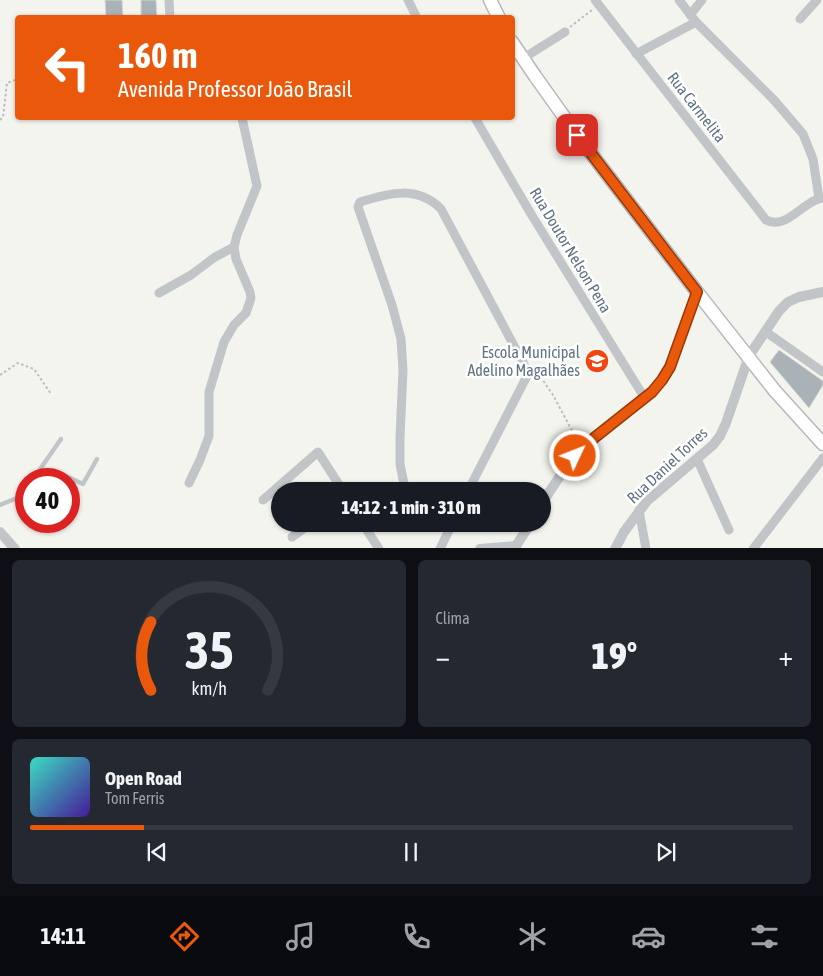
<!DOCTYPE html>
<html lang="pt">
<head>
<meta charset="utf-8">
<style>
	:root { --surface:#171b24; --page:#242831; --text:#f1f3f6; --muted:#9ea1a6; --line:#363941; --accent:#ea580c }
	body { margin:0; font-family:"Asap Condensed",sans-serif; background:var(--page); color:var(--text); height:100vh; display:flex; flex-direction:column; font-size:19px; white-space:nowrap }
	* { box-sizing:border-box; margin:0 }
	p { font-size:16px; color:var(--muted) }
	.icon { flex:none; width:28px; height:28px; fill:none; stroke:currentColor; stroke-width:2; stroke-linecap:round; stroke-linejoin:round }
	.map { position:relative; height:548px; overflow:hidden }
	.sheet { display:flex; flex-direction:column; gap:12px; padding:12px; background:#0d0f14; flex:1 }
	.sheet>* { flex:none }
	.banner { position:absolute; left:15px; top:15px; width:500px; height:105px; border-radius:5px; box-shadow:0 1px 4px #0004; background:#ea580c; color:#fff; overflow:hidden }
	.speed { position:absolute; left:15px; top:468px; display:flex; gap:10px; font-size:25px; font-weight:700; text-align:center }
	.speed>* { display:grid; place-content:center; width:65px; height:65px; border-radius:50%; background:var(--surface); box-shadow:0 1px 4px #0004; line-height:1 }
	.speed .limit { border:8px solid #d22; background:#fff; color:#111 }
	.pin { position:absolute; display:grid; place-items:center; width:42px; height:42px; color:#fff; margin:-21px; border-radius:10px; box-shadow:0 2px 8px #0006 }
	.me { position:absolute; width:55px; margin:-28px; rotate:47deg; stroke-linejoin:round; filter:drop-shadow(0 0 4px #0008) }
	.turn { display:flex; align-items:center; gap:18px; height:105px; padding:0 20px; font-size:22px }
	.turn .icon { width:65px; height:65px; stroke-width:2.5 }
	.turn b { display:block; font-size:35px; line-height:42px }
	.big { font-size:38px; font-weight:800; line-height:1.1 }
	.sheet .widget { flex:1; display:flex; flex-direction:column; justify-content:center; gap:8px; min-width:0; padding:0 18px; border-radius:8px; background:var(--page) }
	.sheet .dial { align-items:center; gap:0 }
	.dial svg { height:130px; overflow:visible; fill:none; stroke:var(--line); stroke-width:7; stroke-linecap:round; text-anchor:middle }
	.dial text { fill:var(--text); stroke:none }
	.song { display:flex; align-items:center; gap:15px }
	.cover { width:60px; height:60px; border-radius:8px; background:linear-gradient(135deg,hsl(170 70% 55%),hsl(260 70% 35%)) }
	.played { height:5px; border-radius:2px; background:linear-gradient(90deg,var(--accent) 15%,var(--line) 15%) }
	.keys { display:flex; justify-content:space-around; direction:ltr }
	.heat { display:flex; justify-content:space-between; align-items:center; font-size:28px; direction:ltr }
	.sheet .tiles { flex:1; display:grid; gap:12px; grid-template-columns:1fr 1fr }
	.widget:last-child { grid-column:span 2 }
	.trip { position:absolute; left:271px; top:482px; width:280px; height:50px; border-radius:25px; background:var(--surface); box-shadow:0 1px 4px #0004; font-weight:800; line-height:50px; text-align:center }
	.tabs { display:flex; height:80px; justify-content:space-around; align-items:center; background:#090b0e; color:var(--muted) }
	.tabs .icon { width:35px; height:35px }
	.tabs .selected { color:var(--accent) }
	.tabs b { font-size:22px; color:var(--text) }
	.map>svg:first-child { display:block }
</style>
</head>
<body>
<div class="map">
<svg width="823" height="549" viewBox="0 0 823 549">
	<rect width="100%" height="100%" fill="#f4f4ef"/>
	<g fill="#a9b2b7" stroke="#d5d5d2">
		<path d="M105,0H122L123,18H106Z"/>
		<path d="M141,0H156L157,18H141Z"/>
		<path d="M779,350L823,381V385L809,408L770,362Z"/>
	</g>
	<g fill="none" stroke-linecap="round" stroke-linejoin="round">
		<g stroke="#b3b9bd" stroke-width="15">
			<g id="secondary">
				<path d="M490,0L499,18"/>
				<path d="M512,42L535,76L577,135L697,292L775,391L823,444"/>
			</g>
		</g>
		<g stroke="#babdbf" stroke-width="2" stroke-dasharray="2.5 2.5" stroke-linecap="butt">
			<path d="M570,27L592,10"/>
			<path d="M0,120L3,117L7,83L18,79"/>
			<path d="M0,375L18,363L34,369L51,394"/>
			<path d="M535,376L542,379L553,395L578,442"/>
		</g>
		<g stroke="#c1c5c8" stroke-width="4.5">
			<path d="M34,477L66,476L83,484L97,459"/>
			<path d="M34,478L61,439"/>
			<path d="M0,505L17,498L26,487"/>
		</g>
		<g stroke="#c1c5c8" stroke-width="9">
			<path d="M169,0L170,18"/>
			<path d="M408,0L417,18"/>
			<path d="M595,0L766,220C787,231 803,200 823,198"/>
			<path d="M679,0L696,22L774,100L803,134L813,159L819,198"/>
			<path d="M690,15L702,0"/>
			<path d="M800,19L817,0"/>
			<path d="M636,54L696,22"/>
			<path d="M522,59L565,32"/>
			<path d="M475,118L531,214L644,397"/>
			<path d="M159,293L191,275L215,257L234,247"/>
			<path d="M766,332L823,372"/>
			<path d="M697,459L729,530"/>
			<path d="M189,483L200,460L209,436V392L224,342L234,325L246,313L251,298L250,292L236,259L234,247L237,235L257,186L242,118"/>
			<path d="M394,491L402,488L404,484L400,464V437L403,370L401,339L392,305L358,207L360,202C389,193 417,185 441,209L527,370L528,374L468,491"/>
			<path d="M263,500L318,452L343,491"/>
			<path d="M639,510L646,549"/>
			<path d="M363,524L379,549"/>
			<path d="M292,537L310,524"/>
			<path d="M440,549L452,524"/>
			<path d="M753,549L823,458"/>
		</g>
		<g stroke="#c1c5c8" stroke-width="10">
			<path d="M542,503L568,464L582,449L652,392L662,380L670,367L697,292"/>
			<path d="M0,532L15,549"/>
			<path d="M516,546L530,524"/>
			<path d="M480,549L516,546"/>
			<path d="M615,549L624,532L647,501L713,445L720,436L726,423L749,356L779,311L788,302L799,297L823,292"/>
		</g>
		<use href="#secondary" stroke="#fff" stroke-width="12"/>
	</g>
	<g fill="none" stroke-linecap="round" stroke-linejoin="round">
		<g stroke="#983908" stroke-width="12">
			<path id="route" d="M575,456L594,438L652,392L662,380L670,367L697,292L577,135"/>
		</g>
		<use href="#route" stroke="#ea580c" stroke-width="9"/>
	</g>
	<defs>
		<g id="school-disc" transform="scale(1.25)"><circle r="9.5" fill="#f14512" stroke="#fff"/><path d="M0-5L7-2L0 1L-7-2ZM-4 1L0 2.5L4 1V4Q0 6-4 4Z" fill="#fff"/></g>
	</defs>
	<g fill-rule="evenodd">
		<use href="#school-disc" x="597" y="361"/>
	</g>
	<g text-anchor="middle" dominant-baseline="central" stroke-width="5" stroke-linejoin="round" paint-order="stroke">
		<g font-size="16" fill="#607483" stroke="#fff">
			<text transform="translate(697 107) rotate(52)">Rua Carmelita</text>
			<text transform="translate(571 250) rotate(59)">Rua Doutor Nelson Pena</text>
			<text transform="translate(667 465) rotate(-43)">Rua Daniel Torres</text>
		</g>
		<g font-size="16" fill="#607483" stroke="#fff" text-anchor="end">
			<text x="580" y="352">Escola Municipal<tspan x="580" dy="18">Adelino Magalhães</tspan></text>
		</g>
	</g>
</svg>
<div class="speed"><div class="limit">40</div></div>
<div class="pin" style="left:577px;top:135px;background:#d93025"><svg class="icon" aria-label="arrive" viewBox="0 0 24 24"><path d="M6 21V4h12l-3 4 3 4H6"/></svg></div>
<svg class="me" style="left:575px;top:456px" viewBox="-20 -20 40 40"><circle r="17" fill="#ea580c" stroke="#fff" stroke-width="3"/><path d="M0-11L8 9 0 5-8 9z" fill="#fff"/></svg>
<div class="trip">14:12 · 1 min · 310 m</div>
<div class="banner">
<div class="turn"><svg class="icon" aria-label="left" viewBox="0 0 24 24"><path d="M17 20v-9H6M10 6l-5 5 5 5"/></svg><div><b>160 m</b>Avenida Professor João Brasil</div></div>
</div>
</div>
<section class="sheet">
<div class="tiles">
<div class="widget dial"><svg viewBox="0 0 100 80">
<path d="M14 69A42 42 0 1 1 86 69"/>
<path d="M14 69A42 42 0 0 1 14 27" stroke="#ea580c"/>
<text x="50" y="56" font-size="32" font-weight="700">35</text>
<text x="50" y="72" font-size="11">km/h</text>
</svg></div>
<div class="widget"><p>Clima</p>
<div class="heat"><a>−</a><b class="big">19°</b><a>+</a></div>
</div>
<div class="widget">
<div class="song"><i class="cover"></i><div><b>Open Road</b><p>Tom Ferris</p></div></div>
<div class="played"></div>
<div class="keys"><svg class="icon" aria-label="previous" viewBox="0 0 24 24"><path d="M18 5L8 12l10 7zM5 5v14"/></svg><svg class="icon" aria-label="pause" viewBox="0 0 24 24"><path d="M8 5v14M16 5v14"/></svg><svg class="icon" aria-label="next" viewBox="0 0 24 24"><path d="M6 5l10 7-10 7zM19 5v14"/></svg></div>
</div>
</div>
</section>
<nav class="tabs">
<b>14:11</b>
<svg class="icon selected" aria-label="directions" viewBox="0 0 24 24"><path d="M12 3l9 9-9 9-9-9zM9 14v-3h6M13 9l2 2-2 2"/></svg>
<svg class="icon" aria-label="music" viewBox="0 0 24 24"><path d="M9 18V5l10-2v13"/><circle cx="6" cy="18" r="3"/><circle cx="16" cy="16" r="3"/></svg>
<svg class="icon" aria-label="phone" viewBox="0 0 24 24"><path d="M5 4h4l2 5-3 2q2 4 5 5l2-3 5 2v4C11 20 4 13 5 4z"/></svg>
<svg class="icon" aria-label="climate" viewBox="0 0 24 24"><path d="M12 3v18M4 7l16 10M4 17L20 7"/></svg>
<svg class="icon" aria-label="car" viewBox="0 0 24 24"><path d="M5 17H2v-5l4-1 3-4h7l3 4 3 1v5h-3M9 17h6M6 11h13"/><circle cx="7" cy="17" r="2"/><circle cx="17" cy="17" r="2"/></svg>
<svg class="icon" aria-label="filters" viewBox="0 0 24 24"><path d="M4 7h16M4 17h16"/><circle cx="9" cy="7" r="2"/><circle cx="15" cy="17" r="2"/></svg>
</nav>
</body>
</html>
